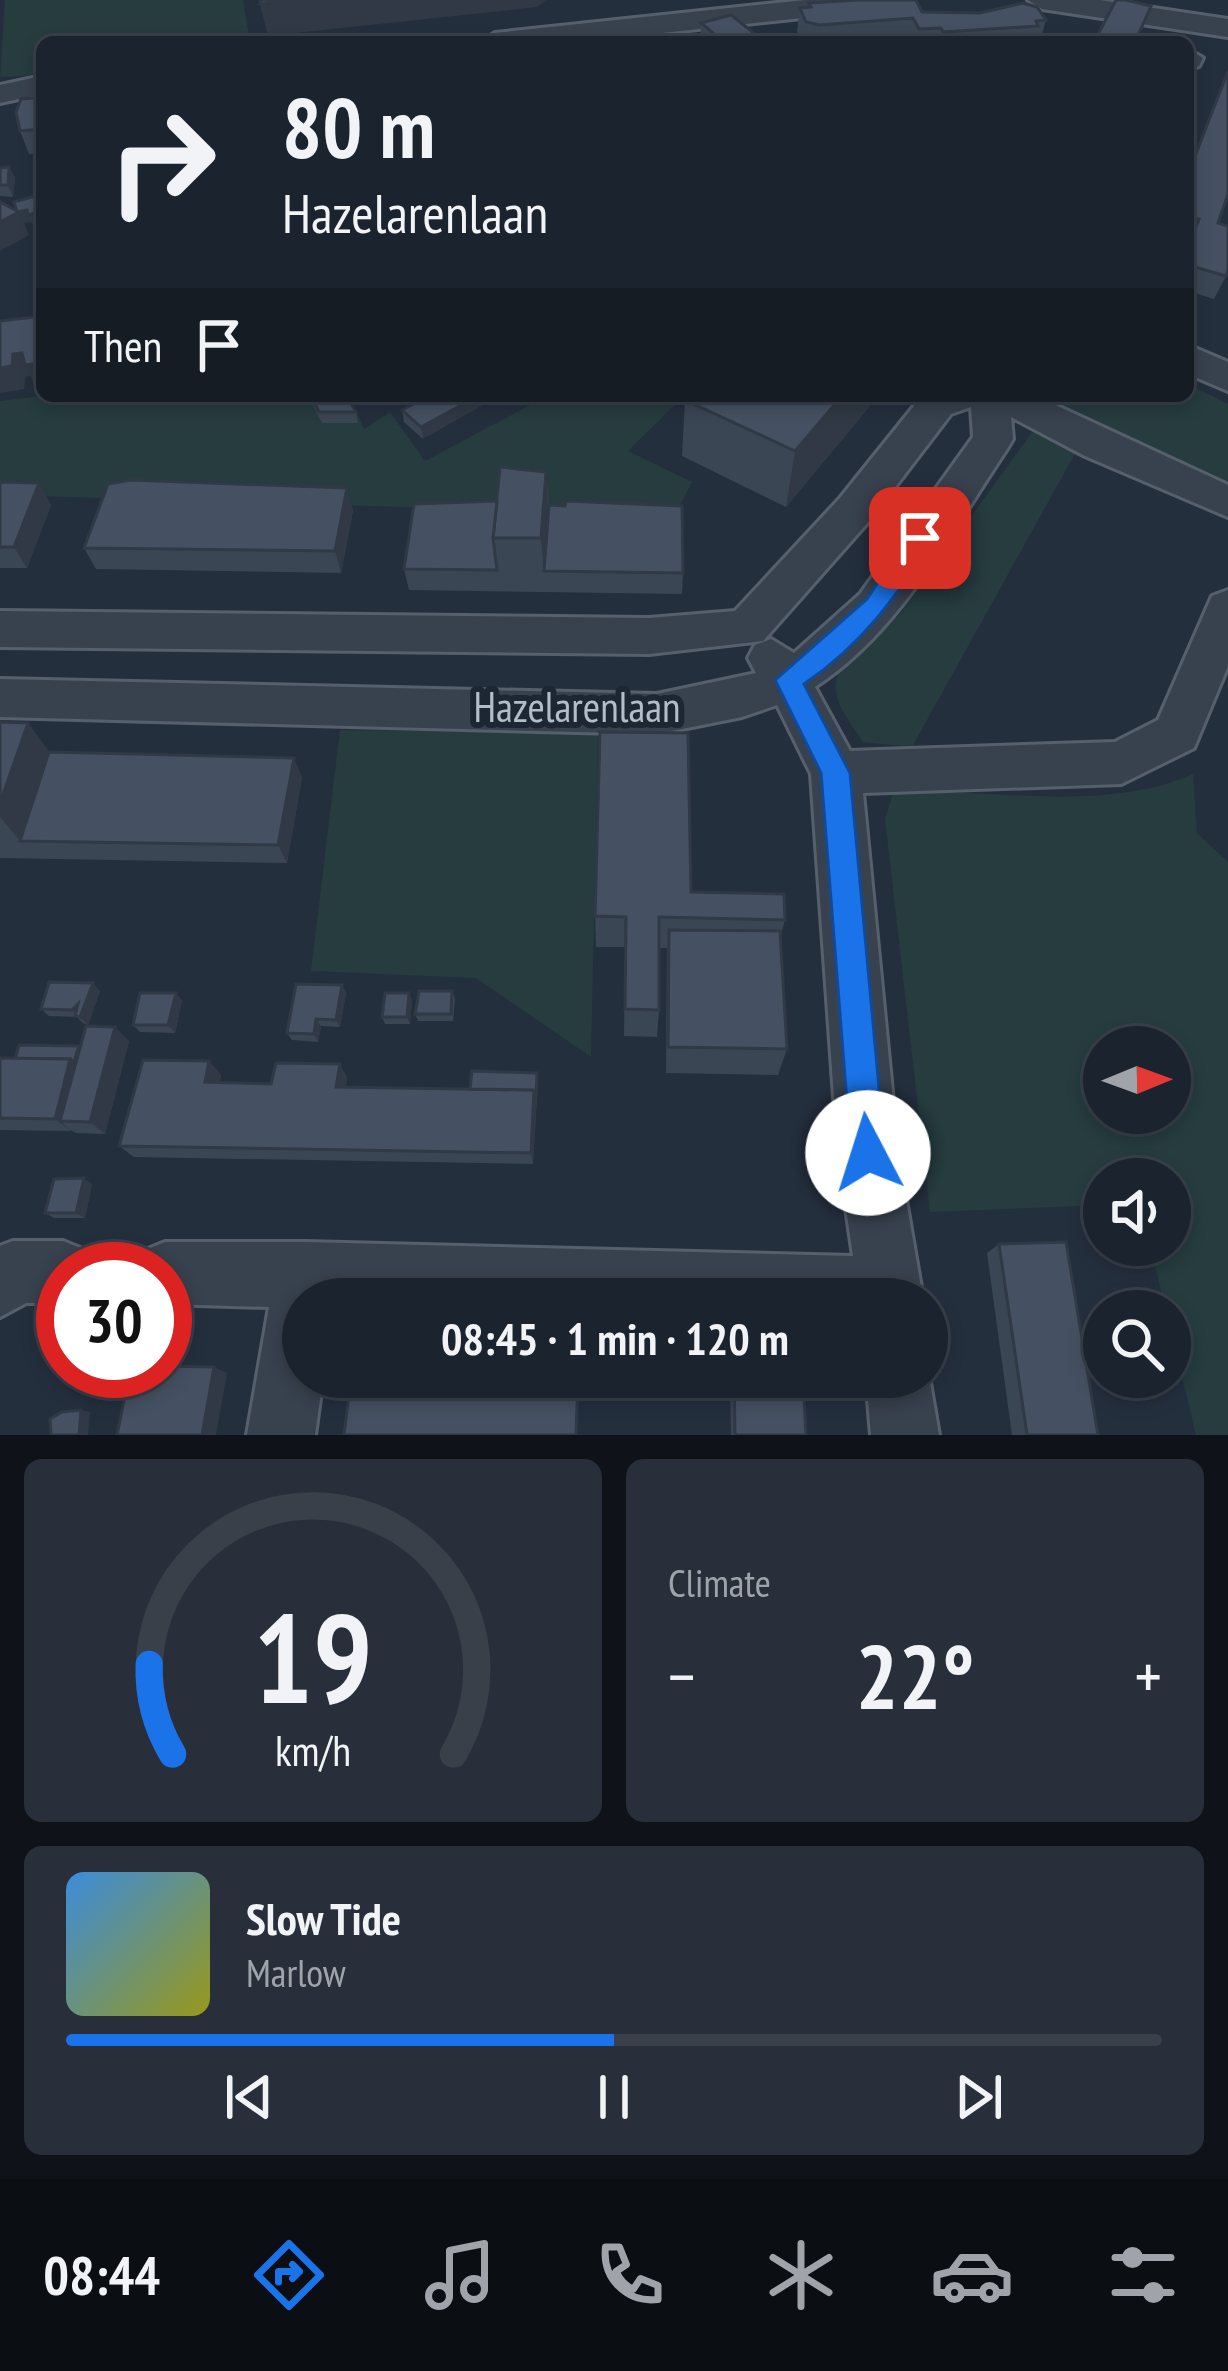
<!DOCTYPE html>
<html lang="en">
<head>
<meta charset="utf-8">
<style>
	:root { --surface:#1b232e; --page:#282f3a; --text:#f1f3f6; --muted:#a0a4aa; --line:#39404a; --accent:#1a73e8 }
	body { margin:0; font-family:"PT Sans Narrow",sans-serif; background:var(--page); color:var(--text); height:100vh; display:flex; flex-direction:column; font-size:45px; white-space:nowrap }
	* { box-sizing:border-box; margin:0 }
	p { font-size:39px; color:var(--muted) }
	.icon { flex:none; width:66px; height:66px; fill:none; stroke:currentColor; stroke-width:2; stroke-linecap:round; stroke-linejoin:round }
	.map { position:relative; height:1435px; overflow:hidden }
	.drawer { display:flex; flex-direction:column; gap:24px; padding:24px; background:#0f1319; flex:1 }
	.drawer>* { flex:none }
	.top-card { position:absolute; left:36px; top:36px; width:1158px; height:366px; border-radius:18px; box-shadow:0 6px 18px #0003,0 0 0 3px var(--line); background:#1b232e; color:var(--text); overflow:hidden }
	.needle { width:78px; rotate:89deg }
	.tools { position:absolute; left:1083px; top:1026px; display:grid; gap:24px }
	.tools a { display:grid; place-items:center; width:108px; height:108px; border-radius:50%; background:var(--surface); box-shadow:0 6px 18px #0003,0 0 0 3px var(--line); font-size:60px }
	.speed { position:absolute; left:36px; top:1242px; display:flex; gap:24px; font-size:60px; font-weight:700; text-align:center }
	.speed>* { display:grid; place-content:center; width:156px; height:156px; border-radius:50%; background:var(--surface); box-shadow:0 6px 18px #0003,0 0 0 3px var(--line); line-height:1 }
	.speed .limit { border:18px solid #d22; background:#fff; color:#111 }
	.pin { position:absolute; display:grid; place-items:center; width:102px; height:102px; color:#fff; margin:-51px; border-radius:24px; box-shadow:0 6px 18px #0006 }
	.me { position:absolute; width:132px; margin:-66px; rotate:355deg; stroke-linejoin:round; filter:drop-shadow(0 0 9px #0008) }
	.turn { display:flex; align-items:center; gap:42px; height:252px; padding:0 48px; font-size:54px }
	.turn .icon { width:156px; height:156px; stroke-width:2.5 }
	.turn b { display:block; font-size:84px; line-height:102px }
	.then { display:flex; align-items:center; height:114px; padding:0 48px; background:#0003; gap:24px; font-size:45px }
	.big { font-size:90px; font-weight:800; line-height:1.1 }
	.drawer .widget { flex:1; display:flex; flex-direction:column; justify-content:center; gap:18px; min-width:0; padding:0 42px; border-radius:18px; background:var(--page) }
	.drawer .dial { align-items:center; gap:0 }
	.dial svg { height:312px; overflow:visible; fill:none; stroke:var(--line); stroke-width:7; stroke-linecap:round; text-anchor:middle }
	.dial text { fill:var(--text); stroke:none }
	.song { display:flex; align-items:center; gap:36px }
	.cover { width:144px; height:144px; border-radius:18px; background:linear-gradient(135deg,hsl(210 70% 55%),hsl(60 70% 35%)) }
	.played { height:12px; border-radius:6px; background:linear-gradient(90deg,var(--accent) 50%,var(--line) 50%) }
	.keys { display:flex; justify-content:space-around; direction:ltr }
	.heat { display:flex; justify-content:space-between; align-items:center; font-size:66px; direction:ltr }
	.drawer .tiles { flex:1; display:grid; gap:24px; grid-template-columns:1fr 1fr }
	.widget:last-child { grid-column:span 2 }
	.trip { position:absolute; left:282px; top:1278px; width:666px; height:120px; border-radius:60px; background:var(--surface); box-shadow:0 6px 18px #0003,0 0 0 3px var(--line); font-weight:800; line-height:120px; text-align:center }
	.tabs { display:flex; height:192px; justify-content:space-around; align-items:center; background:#0b0e12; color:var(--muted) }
	.tabs .icon { width:84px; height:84px }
	.tabs .selected { color:var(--accent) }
	.tabs b { font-size:54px; color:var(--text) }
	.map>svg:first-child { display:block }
</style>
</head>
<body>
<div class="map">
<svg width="1228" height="1435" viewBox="0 0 1228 1435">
	<rect width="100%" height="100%" fill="#242f3e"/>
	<g fill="#263c3f" fill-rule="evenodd">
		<path d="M5,0H243L250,42H42V75L0,77Z"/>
		<path d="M1188,384L1228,404V484L1027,396H1188Z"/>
		<path d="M42,396H350L364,429L390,412L425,461L547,396H684L628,451L692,482L675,515L0,495V401Z"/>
		<path d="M1033,431L1077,450L912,747L863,742C850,721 827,697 839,672L902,612Z"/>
		<path d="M340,730L598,733L591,1057L476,978L311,971Z"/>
		<path d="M1193,774L1197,833L1228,862V1435H1196L1150,1245H1170V1179H1104V1205L930,1212L885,819L893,793C989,787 1103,814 1193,774ZM1104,1047H1170V1113H1104Z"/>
	</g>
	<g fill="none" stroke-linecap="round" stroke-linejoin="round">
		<g stroke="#565f6c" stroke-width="6">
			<g id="minor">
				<path d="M805,0H900L886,9L578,42H480L495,33Z"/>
				<path d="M1028,0H1100L1228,19V37L1042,9Z"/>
				<path d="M1188,49L1203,58L1199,66L1188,69Z"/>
				<path d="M42,76V94L0,103V85Z"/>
				<path d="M1188,345L1228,362V391L1188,374Z"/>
				<path d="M922,396H1036L1228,485V517L1085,456L1011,417L1013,439L1007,449C951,532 901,631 815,687L850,751L1115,742L1158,720L1212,596L1228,590V666L1194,748L1121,784L863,793L898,1153L923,1299H303V1377H323L315,1435H247L269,1307L165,1304V1269H135L143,1251L165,1242H306L853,1256L838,1153L811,774L777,705L742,717L657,734L0,717V679L657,694L756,673L748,658L755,645L771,639L794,653L860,594L973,437L971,407L951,414L870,520L763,641L649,654L0,647V611L649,618L735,611L840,498Z"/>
				<path d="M13,1241H63L85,1250L93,1269H63V1303H26L0,1317V1246Z"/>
				<path d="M927,1365L939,1435H871L866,1377H927Z"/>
			</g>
		</g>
		<use href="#minor" fill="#38414e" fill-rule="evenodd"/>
	</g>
	<g fill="#3b4654">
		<path d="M809,3L922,12L1046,20L1040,42H802L797,31L800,8H808Z"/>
		<path d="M701,23L765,42H700Z"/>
		<path d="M42,97V153L29,154L20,131Z"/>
		<path d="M9,167L15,178L13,197L0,196V168Z"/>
		<path d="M1188,172L1218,223L1226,276L1214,299L1188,291Z"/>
		<path d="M308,396H347L356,412L358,423H322Z"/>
		<path d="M429,396L423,439L404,422L402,410Z"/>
		<path d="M878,396L786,507L682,456L685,400Z"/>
		<path d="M546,472L549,505L683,573L682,594L409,590L404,569L497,501Z"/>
		<path d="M0,482L39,483L51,505L27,568H0Z"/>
		<path d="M353,510L341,573L96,569L84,548Z"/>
		<path d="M0,722L28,723L49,752L302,777L287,863L0,858Z"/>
		<path d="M691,892L785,920L781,934L787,1049L778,1075L666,1073L667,948H659V1010L657,1037L624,1036L625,947H596L595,916Z"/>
		<path d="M342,985L346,993L340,1027L321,1026L318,1042L292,1040L287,1033Z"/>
		<path d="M100,991L88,1025L83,1023L77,1017L49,1016L41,1009Z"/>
		<path d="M452,991L455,999L453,1021H418L415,1014Z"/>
		<path d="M182,1000L175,1033L140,1032L133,1025Z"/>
		<path d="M412,1000L410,1024H385L382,1017Z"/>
		<path d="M129,1041L105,1134L76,1133L71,1130V1131L0,1130V1058L15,1059L79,1046Z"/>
		<path d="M209,1061L221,1075L219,1083L271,1084L347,1077L346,1087L470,1089L538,1079L533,1164L134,1157L119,1146Z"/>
		<path d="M92,1184L85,1218H54L45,1213Z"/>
		<path d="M999,1244L1098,1435H1012L987,1253Z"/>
		<path d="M734,1378L806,1435H731L730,1383Z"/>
	</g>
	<g fill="#303945">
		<path d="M295,0H546L537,7L268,36L260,4Z"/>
		<path d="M9,167L15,178L13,197L8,185Z"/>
		<path d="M27,210L42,211V224L34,226L31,222L24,223L29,235L0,251V222L17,212Z"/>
		<path d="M22,353L42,363V387L36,388L30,376L25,377L24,389L0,393V368L13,354Z"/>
		<path d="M478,396H499L423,439L421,427Z"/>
		<path d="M842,396H878L786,507L795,451Z"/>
		<path d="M546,472L550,527L544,571L541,538Z"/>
		<path d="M39,483L51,505L27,568L14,547Z"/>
		<path d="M347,488L353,510L341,573L335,551Z"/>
		<path d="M28,723L63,772L20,841L0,817V803Z"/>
		<path d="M294,758L302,777L287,863L278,845Z"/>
		<path d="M93,983L100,991L88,1025L72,1010Z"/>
		<path d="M342,985L346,993L340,1027L336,1020Z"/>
		<path d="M176,993L182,1000L175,1033L168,1025Z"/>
		<path d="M409,993L412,1000L410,1024L407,1017Z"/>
		<path d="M316,1019L321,1026L318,1042L314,1034Z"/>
		<path d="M115,1027L129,1041L105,1134L90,1122Z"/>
		<path d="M79,1046L60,1121L71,1131L55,1119L70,1059Z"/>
		<path d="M209,1061L221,1075L217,1095L205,1082Z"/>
		<path d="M340,1064L347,1077L344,1100L336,1087Z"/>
		<path d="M537,1073L538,1079L533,1164L531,1153Z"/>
		<path d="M84,1178L92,1184L85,1218L76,1213Z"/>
		<path d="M214,1367L227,1373L216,1435H202Z"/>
		<path d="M81,1410L90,1412L88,1435H79Z"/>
	</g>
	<g fill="#455162" stroke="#303945" stroke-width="3">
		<path d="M260,0H295L260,4Z"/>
		<path d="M857,0H916L922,12L980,13L1023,3L1037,7L1046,20L1036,21L1038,26L943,32L941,28L919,29L913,18L819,25L806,22L800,8L811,7L809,3Z"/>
		<path d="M1116,0H1126L1151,6L1135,42H1094Z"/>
		<path d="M731,15L765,42H724L701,23Z"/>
		<path d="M1228,71V194L1218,223L1228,226V269L1226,276L1188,265V248L1199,219L1188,216V174Z"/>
		<path d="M42,97V129L20,131L16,112L21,99Z"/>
		<path d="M9,167L8,185H0V168Z"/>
		<path d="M42,194V211L28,215L27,210L17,212L14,202Z"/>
		<path d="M0,202L19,212L0,222Z"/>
		<path d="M42,316V363L25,365L22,353L13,354L12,366L0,368V321Z"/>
		<path d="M311,396H347L356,412H319Z"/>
		<path d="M429,396H478L421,427L402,410Z"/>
		<path d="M689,396H842L795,451L685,400Z"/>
		<path d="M500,467L546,472L541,538H493Z"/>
		<path d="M131,480L347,488L335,551L84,548L108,484Z"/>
		<path d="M0,482L39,483L14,547H0Z"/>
		<path d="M497,501L493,538L497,570L404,569L414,504Z"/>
		<path d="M566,501L682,506L683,573L544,571L549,505L565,506Z"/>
		<path d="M0,722L28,723L0,803Z"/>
		<path d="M600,732L688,733L691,892L784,894L785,920L659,917V1010L625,1009L626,917L595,916Z"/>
		<path d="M49,752L294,758L278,845L20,841Z"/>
		<path d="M669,930L780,931L787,1049L668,1047Z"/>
		<path d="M49,982L93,983L80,1017L75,1016L78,1004L72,1010L41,1009Z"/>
		<path d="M296,984L342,985L336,1020L316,1019L314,1034L287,1033Z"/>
		<path d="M419,991H452L451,1014H415Z"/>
		<path d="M140,993H176L168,1025H133Z"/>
		<path d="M385,993H409L407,1017H382Z"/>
		<path d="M86,1026L115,1027L90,1122L60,1121Z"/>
		<path d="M19,1045L79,1046L74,1062L70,1059H15Z"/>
		<path d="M0,1058L70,1059L55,1119L0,1118Z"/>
		<path d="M143,1060L209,1061L205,1082L271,1084L276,1063L340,1064L336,1087L534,1090L531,1153L119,1146Z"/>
		<path d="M472,1071L537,1073L536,1097L534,1090L470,1089Z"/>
		<path d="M84,1178L76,1213H45L54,1179Z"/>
		<path d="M1066,1242L1098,1435H1027L999,1244Z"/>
		<path d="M165,1366L214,1367L202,1435H117L130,1371H165Z"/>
		<path d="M351,1377H578L576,1435H344Z"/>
		<path d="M734,1378L803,1379L806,1435H735Z"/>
		<path d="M81,1410L79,1435H51L50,1419L62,1412Z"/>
	</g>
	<path fill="#1a73e8" stroke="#114b97" stroke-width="3" d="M920,529L932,538C898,597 860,646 804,684L850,773L885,1153L880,1165L868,1170L856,1165L851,1153L821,773L775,680L867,599L911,532Z"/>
	<g text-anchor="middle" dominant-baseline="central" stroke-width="12" stroke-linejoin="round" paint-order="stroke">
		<g font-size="42" fill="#b4bcc9" stroke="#1d2633">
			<text x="577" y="706">Hazelarenlaan</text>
		</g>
	</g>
</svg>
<div class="tools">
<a><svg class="needle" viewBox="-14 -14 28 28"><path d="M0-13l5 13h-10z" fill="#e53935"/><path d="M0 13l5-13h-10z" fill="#a0a4aa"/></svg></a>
<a><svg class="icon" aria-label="sound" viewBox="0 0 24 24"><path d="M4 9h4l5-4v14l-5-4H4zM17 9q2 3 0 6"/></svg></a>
<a><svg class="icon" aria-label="search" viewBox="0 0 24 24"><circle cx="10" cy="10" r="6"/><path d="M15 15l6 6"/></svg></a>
</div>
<div class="speed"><div class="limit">30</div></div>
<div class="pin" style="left:920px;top:538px;background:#d93025"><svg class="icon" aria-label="arrive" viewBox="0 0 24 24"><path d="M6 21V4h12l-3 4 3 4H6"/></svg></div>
<svg class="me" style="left:868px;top:1153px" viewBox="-20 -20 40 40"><circle r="19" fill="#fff"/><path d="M0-13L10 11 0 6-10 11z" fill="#1a73e8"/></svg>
<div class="trip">08:45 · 1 min · 120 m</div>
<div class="top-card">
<div class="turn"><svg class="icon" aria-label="right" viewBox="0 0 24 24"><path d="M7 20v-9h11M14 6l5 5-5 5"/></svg><div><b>80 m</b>Hazelarenlaan</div></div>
<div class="then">Then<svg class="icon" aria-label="arrive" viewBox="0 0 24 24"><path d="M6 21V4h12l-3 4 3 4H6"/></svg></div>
</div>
</div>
<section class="drawer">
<div class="tiles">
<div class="widget dial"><svg viewBox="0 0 100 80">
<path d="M14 69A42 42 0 1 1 86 69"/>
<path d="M14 69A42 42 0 0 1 8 46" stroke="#1a73e8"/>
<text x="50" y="56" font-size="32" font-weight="700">19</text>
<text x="50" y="72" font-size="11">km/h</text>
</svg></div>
<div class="widget"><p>Climate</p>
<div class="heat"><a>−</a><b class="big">22°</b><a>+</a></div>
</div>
<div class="widget">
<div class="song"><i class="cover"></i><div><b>Slow Tide</b><p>Marlow</p></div></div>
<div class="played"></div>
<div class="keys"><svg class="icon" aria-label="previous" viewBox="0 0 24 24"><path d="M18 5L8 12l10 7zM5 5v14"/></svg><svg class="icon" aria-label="pause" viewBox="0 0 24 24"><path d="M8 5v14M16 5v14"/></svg><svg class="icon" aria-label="next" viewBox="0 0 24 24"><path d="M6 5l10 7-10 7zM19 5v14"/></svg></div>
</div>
</div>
</section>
<nav class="tabs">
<b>08:44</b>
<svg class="icon selected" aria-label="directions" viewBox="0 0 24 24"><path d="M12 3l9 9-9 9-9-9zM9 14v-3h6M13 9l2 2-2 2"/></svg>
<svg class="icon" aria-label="music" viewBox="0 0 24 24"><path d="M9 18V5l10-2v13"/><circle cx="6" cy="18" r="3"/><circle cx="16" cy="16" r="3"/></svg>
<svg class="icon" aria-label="phone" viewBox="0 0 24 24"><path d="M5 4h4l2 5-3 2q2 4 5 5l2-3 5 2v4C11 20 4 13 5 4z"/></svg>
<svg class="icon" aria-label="climate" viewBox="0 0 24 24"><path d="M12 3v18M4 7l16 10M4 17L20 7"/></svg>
<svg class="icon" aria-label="car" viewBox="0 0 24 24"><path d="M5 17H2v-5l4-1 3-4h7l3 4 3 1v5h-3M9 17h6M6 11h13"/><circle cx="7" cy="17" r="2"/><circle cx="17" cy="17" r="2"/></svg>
<svg class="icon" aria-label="filters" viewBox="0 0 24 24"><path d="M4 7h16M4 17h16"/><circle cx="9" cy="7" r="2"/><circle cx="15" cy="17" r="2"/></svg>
</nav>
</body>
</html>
